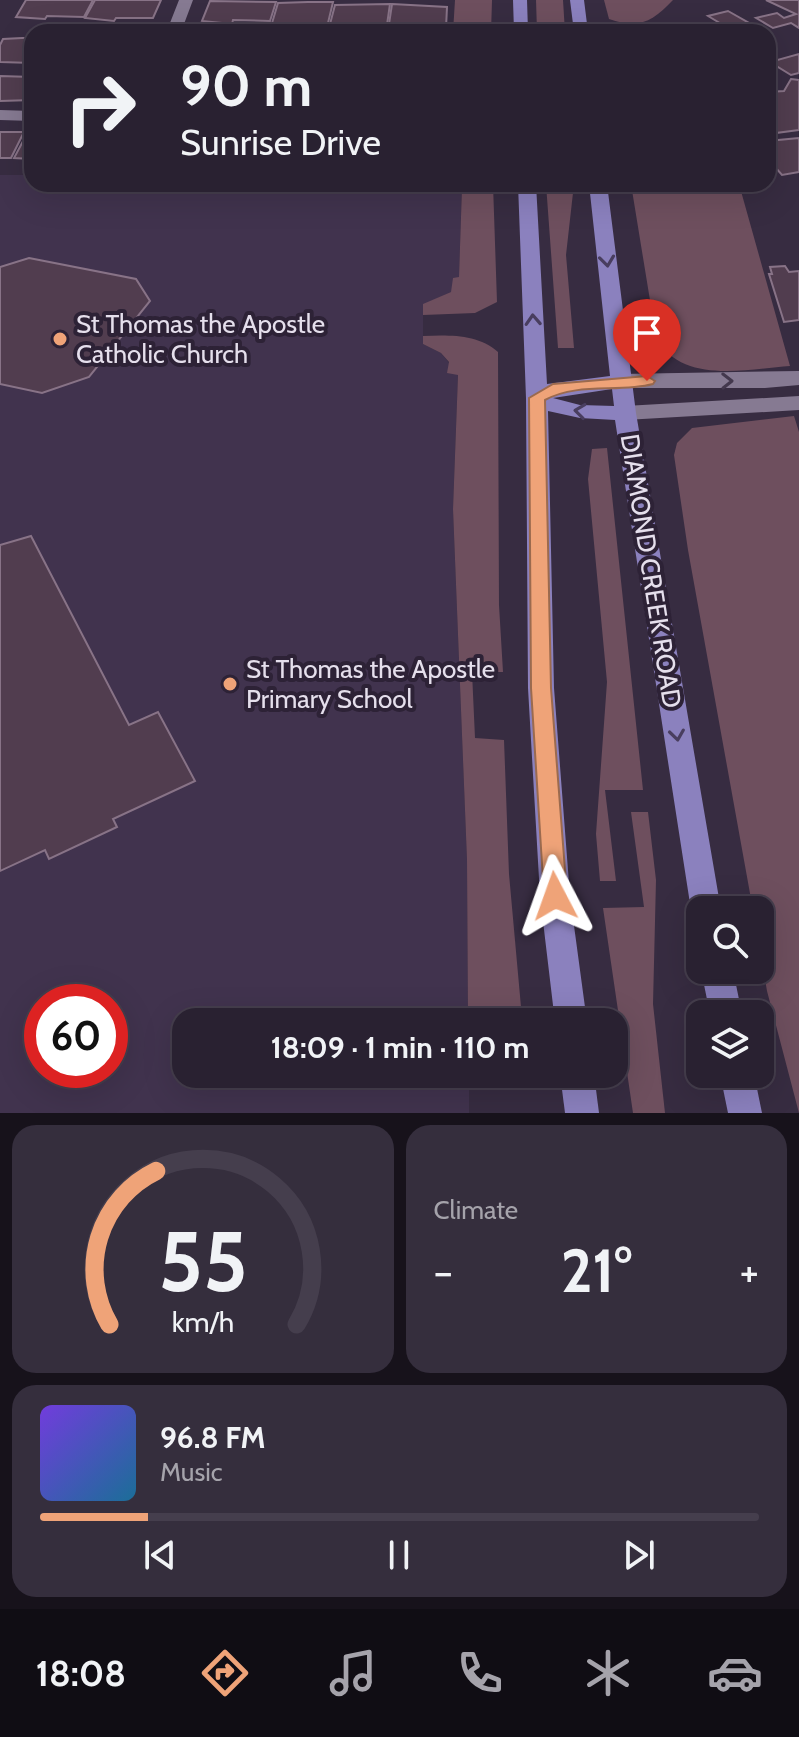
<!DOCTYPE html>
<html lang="en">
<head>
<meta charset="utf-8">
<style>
	:root { --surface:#292131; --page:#352e3d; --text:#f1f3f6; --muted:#a5a3ab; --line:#453e4d; --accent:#efa378 }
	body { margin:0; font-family:Cabin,sans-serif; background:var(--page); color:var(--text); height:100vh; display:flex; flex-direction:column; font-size:30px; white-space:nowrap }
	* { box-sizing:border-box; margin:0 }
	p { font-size:26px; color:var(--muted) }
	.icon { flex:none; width:44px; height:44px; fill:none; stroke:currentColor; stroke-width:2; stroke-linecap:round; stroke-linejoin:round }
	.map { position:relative; height:1113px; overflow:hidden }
	.details { display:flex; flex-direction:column; gap:12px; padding:12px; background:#17121b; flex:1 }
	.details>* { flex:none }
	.guide { position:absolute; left:24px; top:24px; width:752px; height:168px; border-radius:24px; box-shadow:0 8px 32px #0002,0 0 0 2px var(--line); background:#292131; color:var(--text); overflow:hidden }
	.tools { position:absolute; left:686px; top:896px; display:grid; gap:16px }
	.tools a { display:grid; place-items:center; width:88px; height:88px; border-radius:16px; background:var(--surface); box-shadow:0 8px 32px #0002,0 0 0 2px var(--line); font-size:40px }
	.speed { position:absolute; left:24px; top:984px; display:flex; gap:16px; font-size:40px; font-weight:700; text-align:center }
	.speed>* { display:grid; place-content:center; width:104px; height:104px; border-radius:50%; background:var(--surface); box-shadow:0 8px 32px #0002,0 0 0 2px var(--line); line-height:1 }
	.speed .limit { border:12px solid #d22; background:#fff; color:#111 }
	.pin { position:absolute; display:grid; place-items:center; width:68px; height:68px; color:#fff; margin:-82px -34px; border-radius:50% 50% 50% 0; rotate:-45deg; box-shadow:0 0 8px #0007 }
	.pin .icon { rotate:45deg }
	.me { position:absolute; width:88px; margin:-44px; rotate:356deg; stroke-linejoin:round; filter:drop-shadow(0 0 6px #0008) }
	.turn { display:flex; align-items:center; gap:28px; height:168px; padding:0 24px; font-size:36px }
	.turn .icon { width:104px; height:104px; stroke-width:2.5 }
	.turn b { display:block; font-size:56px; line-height:68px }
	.big { font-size:60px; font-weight:800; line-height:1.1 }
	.details .widget { flex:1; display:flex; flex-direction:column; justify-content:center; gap:12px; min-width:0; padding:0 28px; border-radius:24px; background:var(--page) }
	.details .dial { align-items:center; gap:0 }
	.dial svg { height:208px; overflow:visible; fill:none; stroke:var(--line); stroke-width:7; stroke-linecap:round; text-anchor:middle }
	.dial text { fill:var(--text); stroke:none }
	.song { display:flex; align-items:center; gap:24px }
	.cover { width:96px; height:96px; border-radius:12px; background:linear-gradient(135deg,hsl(260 70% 55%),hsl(200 70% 35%)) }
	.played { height:8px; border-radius:4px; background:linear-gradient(90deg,var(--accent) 15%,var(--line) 15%) }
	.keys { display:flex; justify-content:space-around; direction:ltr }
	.heat { display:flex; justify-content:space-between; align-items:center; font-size:44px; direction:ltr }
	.details .tiles { flex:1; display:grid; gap:12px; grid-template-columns:1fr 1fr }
	.widget:last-child { grid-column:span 2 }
	.trip { position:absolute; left:172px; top:1008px; width:456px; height:80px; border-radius:24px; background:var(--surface); box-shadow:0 8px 32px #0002,0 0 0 2px var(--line); font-weight:800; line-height:80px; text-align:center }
	.tab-bar { display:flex; height:128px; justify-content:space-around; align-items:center; background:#100d14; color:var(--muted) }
	.tab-bar .icon { width:56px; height:56px }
	.tab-bar .current { color:var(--accent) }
	.tab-bar b { font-size:36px; color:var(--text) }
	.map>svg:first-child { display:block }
</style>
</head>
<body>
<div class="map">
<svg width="799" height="1113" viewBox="0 0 799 1113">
	<rect width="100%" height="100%" fill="#372c41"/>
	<path fill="#41334e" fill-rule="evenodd" d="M0,175H32V184L462,186L459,278L451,292L423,305V344L441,353L458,374L453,509L467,860L468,1022H186V1074H469V1113H0ZM42,1002H110V1070H42Z"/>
	<g fill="#6e4f5e">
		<path d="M455,0H492L491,32H453Z"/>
		<path d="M536,0H563L565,32H537Z"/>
		<path d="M604,0H673C653,21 639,30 609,19Z"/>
		<path d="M443,184H493L497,302L475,313L423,315V304L451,292L453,278L459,277L462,187Z"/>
		<path d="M546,184H574L566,255L574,348H558Z"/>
		<path d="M631,184H739L790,366C745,369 681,385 656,337Z"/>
		<path d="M423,336C449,335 478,334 498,352L499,605L503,672H472L475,738L504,740L509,874L521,1007C508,1022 487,1022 468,1022L467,860L453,509L458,375L447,373L449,362L441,353L423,344Z"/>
		<path d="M794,416L799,432V1113L767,991L760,950V910H753L688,550L674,455L677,443L692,428Z"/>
		<path d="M607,448L643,790H605L616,881H600L596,834L607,682L588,479L592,449Z"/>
		<path d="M631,812H648L656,880L653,1004L665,1113H633L603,908L644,907Z"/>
	</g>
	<g fill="#513d4f" stroke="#887387" stroke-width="2">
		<path d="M26,0H93L84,17L47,16L45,19L16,17Z"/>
		<path d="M95,0H161L153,18H116L114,21L85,18Z"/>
		<path d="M766,0H799V28L791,23L773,28L756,18L777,13L784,18L796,14Z"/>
		<path d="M210,1L276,2L270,21L233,20L232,24L202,21Z"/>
		<path d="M308,2H333L328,23H313L312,26L272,23L278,3Z"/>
		<path d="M390,4L387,25L371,24V28L330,24L335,5Z"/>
		<path d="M392,4L447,7L446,28H404L405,25L389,24Z"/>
		<path d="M728,11L749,23L741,25L758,32H717L711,29L723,25L708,16Z"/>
		<path d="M22,38H32V63L0,62V45L3,39Z"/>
		<path d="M799,54V73L791,75L770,62Z"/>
		<path d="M0,76L32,77V100L0,101Z"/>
		<path d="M791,79L799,80V130L768,134V109L774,108L768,101V92L784,91Z"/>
		<path d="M29,130H32V159L14,158Z"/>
		<path d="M0,132H24L11,158H0Z"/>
		<path d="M799,138V172L782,175L768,159V141Z"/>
		<path d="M29,258L136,279L150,301L89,377L42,393L0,384V267Z"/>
		<path d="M785,266L789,272L799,271V320L784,322L769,274H772L770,267Z"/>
		<path d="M31,536L129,725L158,712L195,781L113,819L117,827L49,859L45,850L0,871V545Z"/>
	</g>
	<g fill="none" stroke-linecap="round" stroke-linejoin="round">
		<g fill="#867a92" fill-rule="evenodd">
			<path d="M179,0H193L181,32H38L36,29L43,25L168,28Z"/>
			<path d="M0,110L32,111V121L0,120Z"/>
			<path d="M799,371V385L765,388H621L611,381L621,374Z"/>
			<path d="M799,396V410L625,420L617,418L614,413L617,408L625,406Z"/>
		</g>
		<g fill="#8b81be" fill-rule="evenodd">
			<path d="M513,0H527L528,32H514Z"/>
			<path d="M570,0H584L588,32H574Z"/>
			<path d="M518,184H536L547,384L610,376L589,184H607L636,413L721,910H700V922L695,920L691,910L615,420L580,418L548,411L554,688L570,896L587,1022H555L540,896L528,688L526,398ZM612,389L614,406L580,405L553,398Z"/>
			<path d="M701,970H733L742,1014H710Z"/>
			<path d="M560,1074H594L599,1113H565Z"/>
			<path d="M720,1074H754L762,1113H728Z"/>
		</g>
	</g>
	<defs><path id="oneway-chevron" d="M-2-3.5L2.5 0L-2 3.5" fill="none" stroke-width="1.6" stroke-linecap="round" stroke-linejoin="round" transform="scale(2)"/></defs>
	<g stroke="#493e5f">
		<use href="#oneway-chevron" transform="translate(607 261) rotate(83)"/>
		<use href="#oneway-chevron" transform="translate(533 320) rotate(-93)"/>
		<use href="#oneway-chevron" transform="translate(580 411) rotate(-173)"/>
		<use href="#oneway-chevron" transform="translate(677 735) rotate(82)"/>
	</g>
	<use stroke="#43384d" href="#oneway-chevron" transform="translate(727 381) rotate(-1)"/>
	<path fill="#efa378" stroke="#9b6a4e" stroke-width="2" d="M647,376L655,381L653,384C618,393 578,382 545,400L551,688L567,896L563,903L555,906L547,903L544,896L531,688L529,398L553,384Z"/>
	<g fill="#efa378" stroke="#2d2236" stroke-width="3">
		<circle cx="60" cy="339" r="8"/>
		<circle cx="230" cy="684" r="8"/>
	</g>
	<g text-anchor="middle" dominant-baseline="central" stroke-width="8" stroke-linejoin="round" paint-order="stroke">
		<g font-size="26" fill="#e5dfec" stroke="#2d2236" text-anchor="start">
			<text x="76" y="324">St Thomas the Apostle<tspan x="76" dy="30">Catholic Church</tspan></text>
			<text x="246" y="669">St Thomas the Apostle<tspan x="246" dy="30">Primary School</tspan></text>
		</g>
		<g font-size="26" fill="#e5dfec" stroke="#2d2236">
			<text transform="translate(651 571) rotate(81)">DIAMOND CREEK ROAD</text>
		</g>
	</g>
</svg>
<div class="tools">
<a><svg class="icon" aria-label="search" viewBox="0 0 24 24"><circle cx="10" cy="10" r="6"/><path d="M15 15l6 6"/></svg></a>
<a><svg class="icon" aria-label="layers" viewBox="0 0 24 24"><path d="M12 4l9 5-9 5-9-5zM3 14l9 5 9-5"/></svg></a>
</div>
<div class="speed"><div class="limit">60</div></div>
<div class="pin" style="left:647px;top:381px;background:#d93025"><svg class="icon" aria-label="arrive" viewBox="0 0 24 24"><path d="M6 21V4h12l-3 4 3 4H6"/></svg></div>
<svg class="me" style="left:555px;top:896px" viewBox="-20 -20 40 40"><path d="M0-17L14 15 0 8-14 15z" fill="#efa378" stroke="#fff" stroke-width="4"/></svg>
<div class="trip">18:09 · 1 min · 110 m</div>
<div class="guide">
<div class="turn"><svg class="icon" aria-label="right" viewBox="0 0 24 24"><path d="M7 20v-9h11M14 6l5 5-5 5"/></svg><div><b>90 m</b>Sunrise Drive</div></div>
</div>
</div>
<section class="details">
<div class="tiles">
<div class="widget dial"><svg viewBox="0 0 100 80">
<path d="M14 69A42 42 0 1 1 86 69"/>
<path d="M14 69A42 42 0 0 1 32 10" stroke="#efa378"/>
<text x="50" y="56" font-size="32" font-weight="700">55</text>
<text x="50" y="72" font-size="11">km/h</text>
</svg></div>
<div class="widget"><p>Climate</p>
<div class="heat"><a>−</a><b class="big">21°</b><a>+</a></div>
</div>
<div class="widget">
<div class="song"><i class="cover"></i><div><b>96.8 FM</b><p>Music</p></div></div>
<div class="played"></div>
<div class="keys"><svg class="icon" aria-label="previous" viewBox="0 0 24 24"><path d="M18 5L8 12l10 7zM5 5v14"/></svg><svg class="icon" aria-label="pause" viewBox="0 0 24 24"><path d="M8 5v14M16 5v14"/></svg><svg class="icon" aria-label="next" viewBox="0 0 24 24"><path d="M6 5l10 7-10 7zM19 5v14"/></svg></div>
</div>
</div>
</section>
<nav class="tab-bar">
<b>18:08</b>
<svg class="icon current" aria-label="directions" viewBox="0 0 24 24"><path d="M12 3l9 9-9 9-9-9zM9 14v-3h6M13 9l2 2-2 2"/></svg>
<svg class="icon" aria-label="music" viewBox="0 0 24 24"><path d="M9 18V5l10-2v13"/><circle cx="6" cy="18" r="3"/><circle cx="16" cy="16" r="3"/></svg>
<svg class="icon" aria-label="phone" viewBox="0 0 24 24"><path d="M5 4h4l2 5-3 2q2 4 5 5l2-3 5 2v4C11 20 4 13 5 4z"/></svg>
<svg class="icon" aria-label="climate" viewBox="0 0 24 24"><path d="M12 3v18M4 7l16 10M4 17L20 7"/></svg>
<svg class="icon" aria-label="car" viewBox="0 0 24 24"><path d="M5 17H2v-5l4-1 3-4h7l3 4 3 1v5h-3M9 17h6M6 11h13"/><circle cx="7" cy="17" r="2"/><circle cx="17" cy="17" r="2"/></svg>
</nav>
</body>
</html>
